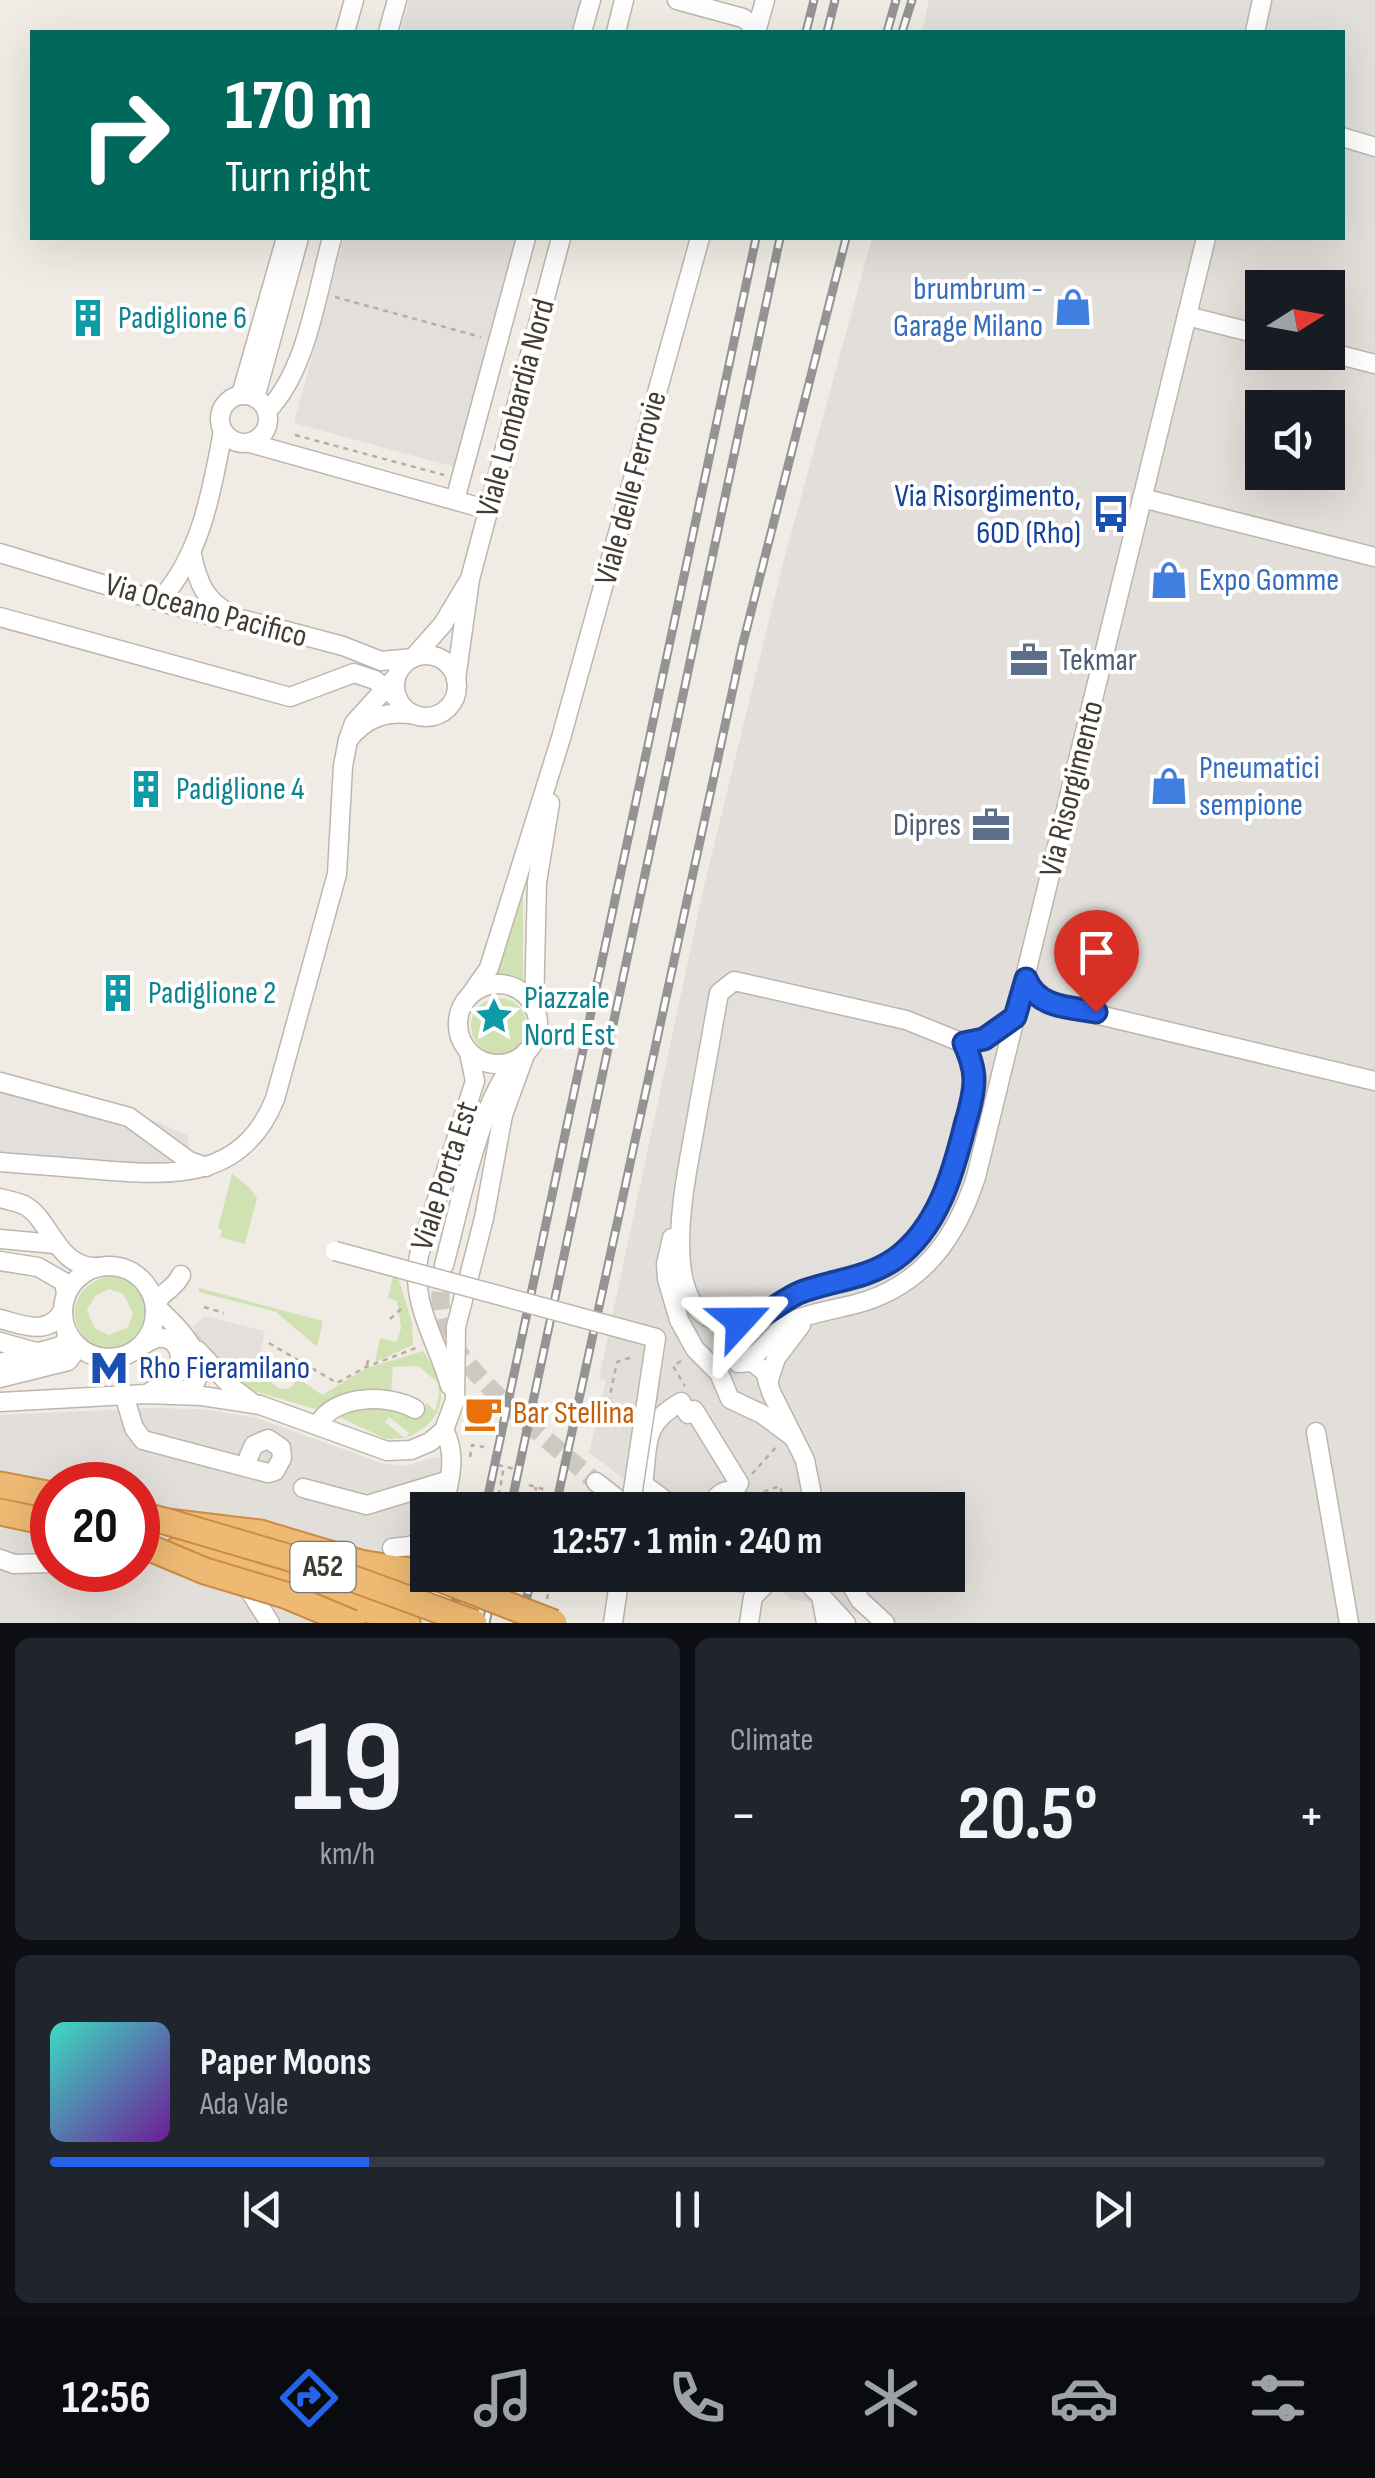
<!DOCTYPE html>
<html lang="en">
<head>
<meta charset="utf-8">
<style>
	:root { --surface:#171b24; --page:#20242c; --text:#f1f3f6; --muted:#9ea1a6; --line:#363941; --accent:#2563eb }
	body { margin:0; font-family:"Sofia Sans Condensed",sans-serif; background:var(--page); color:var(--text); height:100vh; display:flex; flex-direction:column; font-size:38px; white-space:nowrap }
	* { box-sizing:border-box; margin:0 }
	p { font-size:32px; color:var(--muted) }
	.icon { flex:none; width:55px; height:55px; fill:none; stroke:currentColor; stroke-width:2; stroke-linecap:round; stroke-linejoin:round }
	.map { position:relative; height:1623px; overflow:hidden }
	.details { display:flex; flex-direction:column; gap:15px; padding:15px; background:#0d0f14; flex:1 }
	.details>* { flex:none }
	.hud { position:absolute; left:30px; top:30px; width:1315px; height:210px; border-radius:0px; box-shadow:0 10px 40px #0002; background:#00695c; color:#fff; overflow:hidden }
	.needle { width:65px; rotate:79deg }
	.controls { position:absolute; left:1245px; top:270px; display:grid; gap:20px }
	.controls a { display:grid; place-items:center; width:100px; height:100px; border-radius:0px; background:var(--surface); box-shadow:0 10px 40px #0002; font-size:50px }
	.speed { position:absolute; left:30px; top:1462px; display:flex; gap:20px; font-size:50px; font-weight:700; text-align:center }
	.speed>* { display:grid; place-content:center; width:130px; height:130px; border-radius:50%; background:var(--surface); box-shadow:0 10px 40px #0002; line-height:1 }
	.speed .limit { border:15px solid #d22; background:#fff; color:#111 }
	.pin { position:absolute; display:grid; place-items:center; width:85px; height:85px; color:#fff; margin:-102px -42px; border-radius:50% 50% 50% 0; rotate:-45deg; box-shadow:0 0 10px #0007 }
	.pin .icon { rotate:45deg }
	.me { position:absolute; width:110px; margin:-55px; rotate:66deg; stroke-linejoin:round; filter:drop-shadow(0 0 8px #0008) }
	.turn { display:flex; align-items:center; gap:35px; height:210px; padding:0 30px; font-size:45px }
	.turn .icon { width:130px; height:130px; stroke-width:2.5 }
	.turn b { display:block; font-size:70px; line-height:85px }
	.big { font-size:75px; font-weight:700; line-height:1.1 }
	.details .card { flex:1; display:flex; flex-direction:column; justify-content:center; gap:15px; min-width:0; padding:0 35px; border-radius:15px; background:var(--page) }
	.details .dial { align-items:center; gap:0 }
	.dial b { font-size:130px; line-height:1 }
	.song { display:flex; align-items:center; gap:30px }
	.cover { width:120px; height:120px; border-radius:15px; background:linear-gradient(135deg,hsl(170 70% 55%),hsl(280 70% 35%)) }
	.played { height:10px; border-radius:5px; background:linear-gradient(90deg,var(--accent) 25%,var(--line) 25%) }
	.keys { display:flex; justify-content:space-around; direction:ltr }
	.heat { display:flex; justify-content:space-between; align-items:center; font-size:55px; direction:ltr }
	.details .tiles { flex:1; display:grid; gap:15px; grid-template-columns:1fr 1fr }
	.card:last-child { grid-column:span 2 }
	.trip { position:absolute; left:410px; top:1492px; width:555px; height:100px; border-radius:0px; background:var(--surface); box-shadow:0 10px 40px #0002; font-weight:700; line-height:100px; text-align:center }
	.tabs { display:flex; height:160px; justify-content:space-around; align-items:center; background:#090b0e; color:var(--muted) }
	.tabs .icon { width:70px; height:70px }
	.tabs .on { color:var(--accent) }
	.tabs b { font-size:45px; color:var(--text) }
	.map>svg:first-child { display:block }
</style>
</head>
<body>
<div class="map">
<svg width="1375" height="1623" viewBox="0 0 1375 1623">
	<rect width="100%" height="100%" fill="#f0ece5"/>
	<g fill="#e2deda" fill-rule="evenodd">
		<path d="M929,0H1375V1623H883L834,1606L791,1599L758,1575H948V1510H668L589,1453L606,1381L599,1378L704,886L783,563L872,238H1342V32H922ZM1262,288H1328V352H1262ZM1262,408H1328V472H1262Z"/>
		<path d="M151,1408L199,1409L254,1417L384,1464L406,1466L433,1457L462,1462L451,1510H428V1575H438L428,1623H0V1415ZM52,1485H138V1570H52Z"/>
	</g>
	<g fill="#d0e1b2" fill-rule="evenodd">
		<path d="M523,873V981L512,975L493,974Z"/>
		<circle cx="499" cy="1026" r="28"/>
		<path d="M232,1174L249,1187L257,1198L245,1244L220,1237L222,1230L218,1228Z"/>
		<path d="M395,1268L412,1322L413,1345L375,1362L380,1338L397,1342L401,1328L397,1301L388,1298Z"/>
		<path d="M110,1276C191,1291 117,1389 81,1333C64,1306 83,1281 110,1276ZM109,1289L123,1294L133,1313L128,1327L109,1335L95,1329L87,1310L95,1296Z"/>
		<path d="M199,1288L323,1321L317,1347L276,1312L199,1292Z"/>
		<path d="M195,1331L229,1368L264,1377L280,1389L290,1388L298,1378L322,1395L367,1368L423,1351C448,1386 451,1419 406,1438L409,1433L389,1417L385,1422L405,1438L386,1439L337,1416L340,1411C368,1408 393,1400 416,1419L427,1403L435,1411L439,1395L438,1383L418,1366L393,1367L391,1394L335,1400L315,1409L244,1388L192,1334Z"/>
	</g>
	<g fill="#e2dfdd">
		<path d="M409,0H582L573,32H400Z"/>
		<path d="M344,238H517L454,467L294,423Z"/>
		<path d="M732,966L939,1015L987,1042L976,1102L919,1244L720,1325L677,1284Z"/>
		<path d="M0,1076L131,1111L187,1135L190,1158L151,1164L0,1152Z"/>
		<path d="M204,1316L265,1331L256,1370L220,1358L192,1327Z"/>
	</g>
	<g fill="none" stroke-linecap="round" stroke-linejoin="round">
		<path stroke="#cdc9c2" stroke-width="18" stroke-dasharray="18 9" stroke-linecap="butt" d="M444,1265C440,1285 438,1306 445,1327C462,1375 555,1445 596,1482"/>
		<g stroke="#beb5ac" stroke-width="21">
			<g id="minor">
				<path d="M677,0L743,18L750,23L753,32"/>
				<path d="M345,32L354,0"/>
				<path d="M388,32L397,0"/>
				<path d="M582,32L591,0"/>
				<path d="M616,32L624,0"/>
				<path d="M756,32L765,0"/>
				<path d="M1255,32L1262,0"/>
				<path d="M1342,137L1375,147"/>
				<path d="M1187,316L1262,335"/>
				<path d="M1328,352L1375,364"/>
				<circle cx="244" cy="419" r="24"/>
				<path d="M241,395L286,238"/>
				<path d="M255,398L299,238"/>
				<path d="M267,411C307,371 317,291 332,238"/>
				<path d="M250,443L489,510"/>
				<path d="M1142,498L1375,557"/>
				<path d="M455,500L526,238"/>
				<path d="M0,553L175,606L229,620H245L343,646L381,661L413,658L443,624L470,579"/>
				<path d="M192,555C198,583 205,601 231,614"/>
				<path d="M159,601C201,556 212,490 223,431"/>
				<path d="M0,617L290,697L354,673L375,680L398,699"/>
				<circle cx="426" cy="686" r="31"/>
				<path d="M394,679L354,723L348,740C366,717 387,710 416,715"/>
				<path d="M456,679L470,579L561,238"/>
				<path d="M1026,979L1031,991L1049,1003L1375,1081"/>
				<circle cx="498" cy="1024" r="40"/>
				<path d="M471,994L489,968L561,738L700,238"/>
				<path d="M534,1008L537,882L550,803"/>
				<path d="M963,1043C969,1055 974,1066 974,1079C975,1094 969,1110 965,1124C953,1173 937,1232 891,1261C860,1281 823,1280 791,1297C778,1304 767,1316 752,1319C643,1348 688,1172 696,1121C704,1078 711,1036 719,993L734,981L906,1020L963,1043L984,1039L1015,1017"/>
				<path d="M0,1082L129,1117L189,1161L206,1167"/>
				<path d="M0,1162C33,1165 67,1167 100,1170C174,1176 242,1180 275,1099L337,874L343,766L348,740"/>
				<path d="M0,1198C7,1200 17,1202 24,1205C51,1219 56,1268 97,1267"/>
				<path d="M672,1238L666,1264L667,1279L679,1320L695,1349L719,1373L730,1399L762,1414L793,1437"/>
				<path d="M0,1239L55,1244"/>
				<path d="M0,1261L38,1267L64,1282L66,1294"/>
				<path d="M444,1265C459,1211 480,1097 517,1060"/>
				<circle cx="109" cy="1312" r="46"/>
				<path d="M0,1319C23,1325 49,1337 63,1310"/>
				<path d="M0,1342L36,1352"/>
				<path d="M145,1344C170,1326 189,1351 176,1375L150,1392"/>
				<path d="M197,1350L234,1389L250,1401"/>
				<path d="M742,1362C765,1353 775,1328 797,1319C819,1311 844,1308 866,1301C926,1281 957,1235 976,1177L1206,238"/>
				<path d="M0,1363L61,1346L67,1339L66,1331"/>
				<path d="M738,1363L753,1362L765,1372L771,1392L805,1460L815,1510"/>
				<path d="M0,1378L68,1361L74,1353L72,1341"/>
				<path d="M768,1383L776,1358L801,1325"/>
				<path d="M450,1386C438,1342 409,1302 419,1255L475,1081L469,1053"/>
				<path d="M177,1394C228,1376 178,1326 156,1307C158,1292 174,1291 181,1275"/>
				<path d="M124,1395L134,1428L143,1440L268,1473L275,1471L282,1458L281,1448L268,1439L254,1445L249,1456"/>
				<path d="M0,1402L146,1394L202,1396L260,1405L387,1451L411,1450L430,1442L444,1430L455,1400L456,1327L484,1218L503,1115L526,1052"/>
				<path d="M318,1425C333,1395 388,1393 415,1409"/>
				<path d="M1316,1432L1349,1623"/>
				<path d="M596,1482L632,1510"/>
				<path d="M303,1488L367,1505L449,1480"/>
				<path d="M443,1510C449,1482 458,1456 444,1430"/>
				<path d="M678,1510L643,1484C649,1442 641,1425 681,1402L688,1414L694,1410L739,1483L735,1490C721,1490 714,1497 711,1510"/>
				<path d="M392,1548L410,1546L428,1539"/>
				<path d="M0,1559L14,1564L52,1563"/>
				<path d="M716,1575L740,1582L785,1576L805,1580L821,1596L826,1623"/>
				<path d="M846,1575L860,1600L885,1623"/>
				<path d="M243,1580L270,1623"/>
				<path d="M823,1598L846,1623"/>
				<path d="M749,1623L753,1597L769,1581"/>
			</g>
		</g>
		<g stroke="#cb8d44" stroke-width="29">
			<g id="highway">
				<path d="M0,1485L52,1495"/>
				<path d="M0,1512L52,1523"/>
				<path d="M138,1514L168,1522L260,1533L360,1563L428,1574"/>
				<path d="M176,1551L248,1568L407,1623"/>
			</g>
		</g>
		<g stroke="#bbad9c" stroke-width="2.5" stroke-dasharray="5 5" stroke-linecap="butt">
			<path d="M335,297L481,337"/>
			<path d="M295,435L444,475"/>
			<path d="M204,1307L224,1313"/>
			<path d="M390,1319L403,1307"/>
			<path d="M269,1343L337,1383L366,1367L416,1348"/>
			<path d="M681,1361L673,1366L685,1386"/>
			<path d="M367,1365L369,1356"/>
			<path d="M596,1423L604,1424L617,1362L635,1356"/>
			<path d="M470,1457L472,1445L484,1447"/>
			<path d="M498,1465L515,1469"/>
			<path d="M752,1474L777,1446"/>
			<path d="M529,1485L546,1490"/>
			<path d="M754,1495L780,1486L787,1510"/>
			<path d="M497,1505L504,1466"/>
			<path d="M560,1508L565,1510"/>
			<path d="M532,1510L536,1487"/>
			<path d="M510,1578L526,1583"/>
			<path d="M547,1599L552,1577"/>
		</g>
		<use href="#minor" stroke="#fff" stroke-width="18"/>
		<use href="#highway" stroke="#eeb973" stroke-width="25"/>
		<g stroke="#949494" stroke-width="9">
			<g id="rail">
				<path d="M806,32L814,0"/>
				<path d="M827,32L835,0"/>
				<path d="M887,32L896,0"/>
				<path d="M902,32L912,0"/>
				<path d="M485,1510L756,238"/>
				<path d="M510,1510L780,238"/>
				<path d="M555,1510L742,647L846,238"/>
				<path d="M451,1623L461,1575"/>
				<path d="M486,1623L496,1575"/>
				<path d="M521,1623L532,1575"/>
			</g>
		</g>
		<use href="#rail" stroke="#fff" stroke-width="5" stroke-dasharray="15" stroke-linecap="butt"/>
		<g stroke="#beb5ac" stroke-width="21" stroke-linecap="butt">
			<g id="minor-bridge">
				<path d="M335,1251L656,1338L630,1510"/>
				<path d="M613,1623L620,1575"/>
			</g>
		</g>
		<g stroke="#cb8d44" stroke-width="29" stroke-linecap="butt">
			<g id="highway-bridge">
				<path d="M168,1522L321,1567L474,1623"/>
				<path d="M138,1543L205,1571L285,1595L352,1623"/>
				<path d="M431,1575L554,1623"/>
			</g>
		</g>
		<use href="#minor-bridge" stroke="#fff" stroke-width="18"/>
		<use href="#highway-bridge" stroke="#eeb973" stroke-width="25"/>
	</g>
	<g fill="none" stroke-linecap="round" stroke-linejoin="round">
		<g stroke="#184099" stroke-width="25">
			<path id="route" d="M740,1321C764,1320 779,1301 801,1292C833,1280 866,1279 895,1259C938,1228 953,1173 965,1125C969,1111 974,1095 974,1080C974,1067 969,1055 964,1043L984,1039L1015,1017L1026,979C1038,1008 1068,1007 1096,1012"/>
		</g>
		<use href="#route" stroke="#2563eb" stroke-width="18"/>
	</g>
	<defs>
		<g id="shop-bare" transform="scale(3)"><path d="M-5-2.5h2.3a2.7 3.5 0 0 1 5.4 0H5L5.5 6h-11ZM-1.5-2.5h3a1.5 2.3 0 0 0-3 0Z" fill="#3f7fe0" stroke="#fff" stroke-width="2.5" paint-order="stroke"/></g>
		<g id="building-bare" transform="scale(3)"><path d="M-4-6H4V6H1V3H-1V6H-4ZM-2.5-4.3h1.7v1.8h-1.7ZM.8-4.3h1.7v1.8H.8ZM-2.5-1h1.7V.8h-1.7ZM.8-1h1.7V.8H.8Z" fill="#0f9aa8" stroke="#fff" stroke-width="2.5" paint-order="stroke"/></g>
		<g id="bus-bare" transform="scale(3)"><path d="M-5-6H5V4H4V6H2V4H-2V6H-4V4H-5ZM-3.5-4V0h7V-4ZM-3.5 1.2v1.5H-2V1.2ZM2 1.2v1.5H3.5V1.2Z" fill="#1a4fb4" stroke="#fff" stroke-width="2.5" paint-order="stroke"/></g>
		<g id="office-bare" transform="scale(3)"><path d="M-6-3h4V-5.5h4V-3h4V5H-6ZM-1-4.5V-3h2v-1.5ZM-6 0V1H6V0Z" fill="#5c6f8a" stroke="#fff" stroke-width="2.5" paint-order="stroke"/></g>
		<g id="sight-bare" transform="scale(3)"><path d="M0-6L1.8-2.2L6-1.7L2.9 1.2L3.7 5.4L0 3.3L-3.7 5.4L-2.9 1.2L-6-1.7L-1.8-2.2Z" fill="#0f9aa8" stroke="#fff" stroke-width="2.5" paint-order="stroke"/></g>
		<g id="metro-bare" transform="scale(3)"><path d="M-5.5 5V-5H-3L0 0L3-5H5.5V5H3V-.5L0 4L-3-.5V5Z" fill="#1a4fb4" stroke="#fff" stroke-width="2.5" paint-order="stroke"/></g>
		<g id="cafe-bare" transform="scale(3)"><path d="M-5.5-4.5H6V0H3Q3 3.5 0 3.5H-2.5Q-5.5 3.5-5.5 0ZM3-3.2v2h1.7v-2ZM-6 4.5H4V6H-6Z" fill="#e8710a" stroke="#fff" stroke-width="2.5" paint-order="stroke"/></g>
	</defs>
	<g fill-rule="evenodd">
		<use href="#shop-bare" x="1073" y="307"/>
		<use href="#building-bare" x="88" y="318"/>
		<use href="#bus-bare" x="1111" y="514"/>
		<use href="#shop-bare" x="1169" y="580"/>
		<use href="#office-bare" x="1029" y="660"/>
		<use href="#shop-bare" x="1169" y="786"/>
		<use href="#building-bare" x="146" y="789"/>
		<use href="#office-bare" x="991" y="825"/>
		<use href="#building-bare" x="118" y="993"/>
		<use href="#sight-bare" x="494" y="1016"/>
		<use href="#metro-bare" x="109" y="1368"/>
		<use href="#cafe-bare" x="483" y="1413"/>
	</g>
	<g text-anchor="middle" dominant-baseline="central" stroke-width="8" stroke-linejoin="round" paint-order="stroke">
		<rect fill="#fff" stroke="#7b7672" stroke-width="2.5" x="290.5" y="1542" width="65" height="50" rx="8"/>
		<g font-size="30" font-weight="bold" fill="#423c35">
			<text x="323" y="1567">A52</text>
		</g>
		<g font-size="32" fill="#366cbe" stroke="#fff" text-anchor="start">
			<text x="1043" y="289" text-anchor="end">brumbrum -<tspan x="1043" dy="37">Garage Milano</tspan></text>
			<text x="1199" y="580">Expo Gomme</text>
			<text x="1199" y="768">Pneumatici<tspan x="1199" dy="37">sempione</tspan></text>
		</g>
		<g font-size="32" fill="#0d838f" stroke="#fff" text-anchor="start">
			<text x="118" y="318">Padiglione 6</text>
			<text x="176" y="789">Padiglione 4</text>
			<text x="148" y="993">Padiglione 2</text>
			<text x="524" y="998">Piazzale<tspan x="524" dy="37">Nord Est</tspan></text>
		</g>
		<g font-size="32" fill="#423c35" stroke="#fff">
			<text transform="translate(516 408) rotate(-75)">Viale Lombardia Nord</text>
			<text transform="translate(631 488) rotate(-75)">Viale delle Ferrovie</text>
			<text transform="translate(206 611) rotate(15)">Via Oceano Pacifico</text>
			<text transform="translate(1072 789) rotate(-76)">Via Risorgimento</text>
			<text transform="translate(445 1176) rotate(-72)">Viale Porta Est</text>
		</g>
		<g font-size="32" fill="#164399" stroke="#fff" text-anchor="end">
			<text x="1081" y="496">Via Risorgimento,<tspan x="1081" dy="37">60D (Rho)</tspan></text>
			<text x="139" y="1368" text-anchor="start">Rho Fieramilano</text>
		</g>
		<g font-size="32" fill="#4e5e75" stroke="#fff" text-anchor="start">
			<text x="1059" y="660">Tekmar</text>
			<text x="961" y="825" text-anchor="end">Dipres</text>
		</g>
		<g font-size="32" fill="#c56008" stroke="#fff" text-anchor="start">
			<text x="513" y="1413">Bar Stellina</text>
		</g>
	</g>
</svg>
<div class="controls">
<a><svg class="needle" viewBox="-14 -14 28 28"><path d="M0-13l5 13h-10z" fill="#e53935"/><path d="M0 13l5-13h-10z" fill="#9ea1a6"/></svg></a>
<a><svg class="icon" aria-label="sound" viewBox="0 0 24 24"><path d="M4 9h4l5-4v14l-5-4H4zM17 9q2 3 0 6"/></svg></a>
</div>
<div class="speed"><div class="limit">20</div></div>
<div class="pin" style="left:1096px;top:1012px;background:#d93025"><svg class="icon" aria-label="arrive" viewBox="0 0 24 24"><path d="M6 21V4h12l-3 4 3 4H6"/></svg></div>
<svg class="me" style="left:740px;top:1321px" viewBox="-20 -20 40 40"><path d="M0-17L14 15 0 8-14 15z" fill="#2563eb" stroke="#fff" stroke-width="4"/></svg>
<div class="trip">12:57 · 1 min · 240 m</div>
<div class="hud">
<div class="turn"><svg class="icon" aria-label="right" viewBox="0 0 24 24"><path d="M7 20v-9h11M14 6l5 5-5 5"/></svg><div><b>170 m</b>Turn right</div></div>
</div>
</div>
<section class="details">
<div class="tiles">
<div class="card dial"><b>19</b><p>km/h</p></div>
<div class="card"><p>Climate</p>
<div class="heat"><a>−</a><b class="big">20.5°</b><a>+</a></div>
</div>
<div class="card">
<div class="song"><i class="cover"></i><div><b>Paper Moons</b><p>Ada Vale</p></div></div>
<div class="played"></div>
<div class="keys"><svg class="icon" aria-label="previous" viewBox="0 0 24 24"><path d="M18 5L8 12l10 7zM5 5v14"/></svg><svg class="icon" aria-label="pause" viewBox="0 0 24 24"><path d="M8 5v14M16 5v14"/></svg><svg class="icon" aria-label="next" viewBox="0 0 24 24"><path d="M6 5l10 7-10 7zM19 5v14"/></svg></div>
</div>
</div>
</section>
<nav class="tabs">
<b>12:56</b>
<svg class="icon on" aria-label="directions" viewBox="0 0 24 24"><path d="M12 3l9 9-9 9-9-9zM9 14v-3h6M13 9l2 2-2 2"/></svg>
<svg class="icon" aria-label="music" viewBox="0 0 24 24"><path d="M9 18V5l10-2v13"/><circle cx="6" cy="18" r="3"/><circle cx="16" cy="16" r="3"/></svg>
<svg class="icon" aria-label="phone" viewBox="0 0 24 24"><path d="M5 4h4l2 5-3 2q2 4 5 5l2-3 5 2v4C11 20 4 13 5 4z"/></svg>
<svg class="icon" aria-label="climate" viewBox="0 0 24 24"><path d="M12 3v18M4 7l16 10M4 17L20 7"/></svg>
<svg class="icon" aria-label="car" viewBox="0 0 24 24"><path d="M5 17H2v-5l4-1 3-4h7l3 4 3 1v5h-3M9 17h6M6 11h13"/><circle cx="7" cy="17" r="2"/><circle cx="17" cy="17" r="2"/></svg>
<svg class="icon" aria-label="filters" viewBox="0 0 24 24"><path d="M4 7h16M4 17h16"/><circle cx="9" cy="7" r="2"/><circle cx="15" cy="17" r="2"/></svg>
</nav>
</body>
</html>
